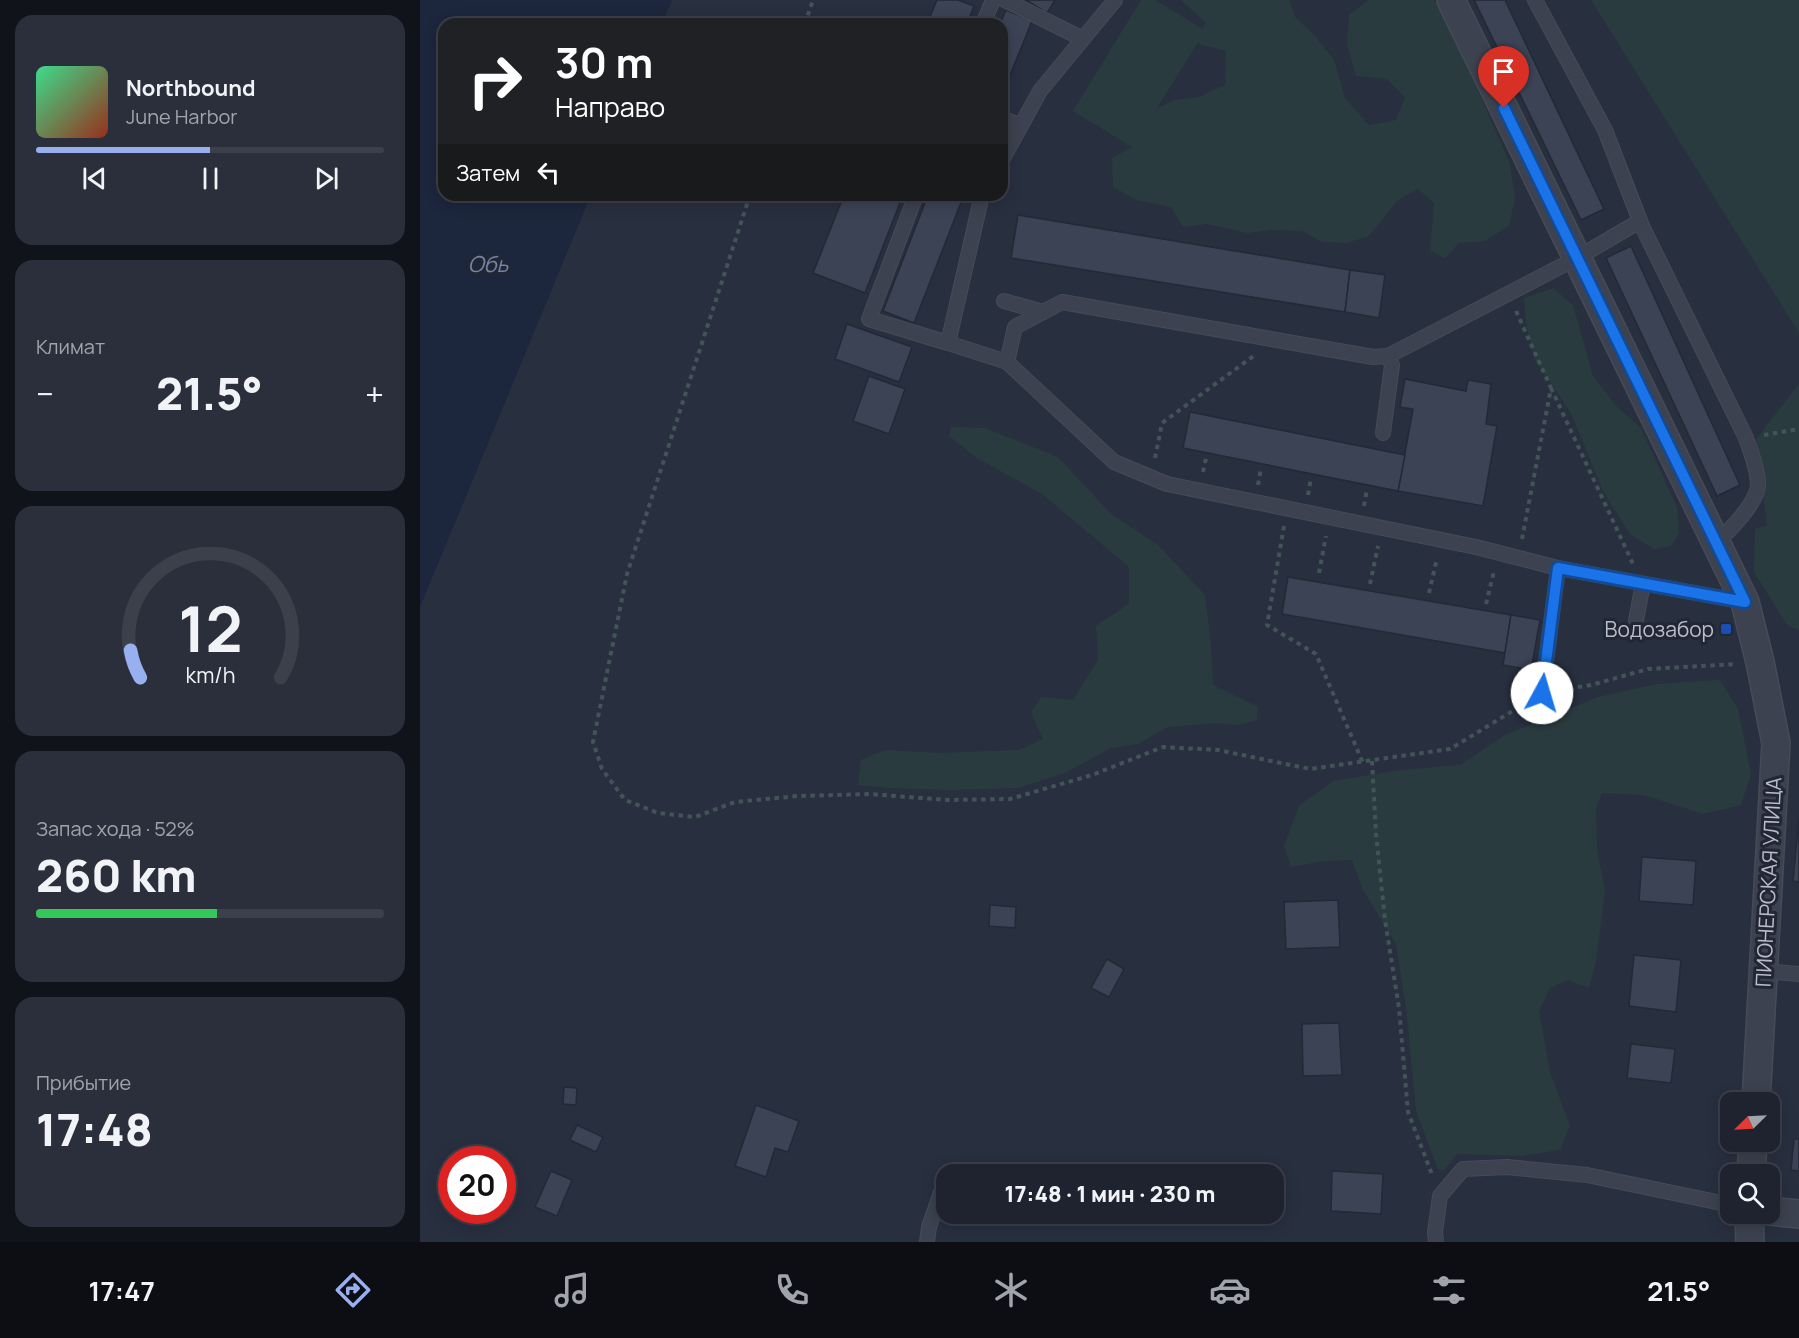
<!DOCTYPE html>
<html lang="ru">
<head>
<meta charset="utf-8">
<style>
	:root { --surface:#1e232f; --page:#2b2f3b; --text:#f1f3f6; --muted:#a1a4aa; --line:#3c404b; --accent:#98b0ef }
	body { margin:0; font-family:Manrope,sans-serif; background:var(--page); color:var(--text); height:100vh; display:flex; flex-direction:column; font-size:22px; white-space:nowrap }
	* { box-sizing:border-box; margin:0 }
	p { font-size:20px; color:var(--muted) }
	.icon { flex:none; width:33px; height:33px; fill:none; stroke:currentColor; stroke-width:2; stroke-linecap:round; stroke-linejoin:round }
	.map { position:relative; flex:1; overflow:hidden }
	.sheet { display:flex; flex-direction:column; gap:15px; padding:15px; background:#10131a; width:420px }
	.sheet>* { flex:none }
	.guide { position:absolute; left:18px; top:18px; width:570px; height:183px; border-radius:18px; box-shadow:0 3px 15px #0003,0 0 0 2px var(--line); background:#202124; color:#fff; overflow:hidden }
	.needle { width:39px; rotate:246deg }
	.buttons { position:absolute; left:1300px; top:1092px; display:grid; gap:12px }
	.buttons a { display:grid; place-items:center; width:60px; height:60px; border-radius:12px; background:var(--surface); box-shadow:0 3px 15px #0003,0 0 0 2px var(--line); font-size:30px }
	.speed { position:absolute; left:18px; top:1146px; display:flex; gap:12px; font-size:30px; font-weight:700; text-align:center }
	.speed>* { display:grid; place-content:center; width:78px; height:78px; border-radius:50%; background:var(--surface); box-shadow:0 3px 15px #0003,0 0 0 2px var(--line); line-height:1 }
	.speed .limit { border:9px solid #d22; background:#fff; color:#111 }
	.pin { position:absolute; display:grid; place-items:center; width:51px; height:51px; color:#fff; margin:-62px -26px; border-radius:50% 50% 50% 0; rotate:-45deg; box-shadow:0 0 6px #0007 }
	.pin .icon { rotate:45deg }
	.me { position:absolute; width:66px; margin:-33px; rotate:6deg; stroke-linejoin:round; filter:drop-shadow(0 0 4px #0008) }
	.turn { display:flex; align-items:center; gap:21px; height:126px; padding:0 18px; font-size:27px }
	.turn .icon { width:78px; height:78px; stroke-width:2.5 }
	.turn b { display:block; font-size:42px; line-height:51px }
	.then { display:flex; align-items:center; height:57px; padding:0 18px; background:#0003; gap:12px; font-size:22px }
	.big { font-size:45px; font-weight:800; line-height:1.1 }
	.sheet .card { flex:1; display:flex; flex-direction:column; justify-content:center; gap:9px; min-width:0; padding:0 21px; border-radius:18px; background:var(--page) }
	.sheet .dial { align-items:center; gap:0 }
	.dial svg { height:156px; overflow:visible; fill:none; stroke:var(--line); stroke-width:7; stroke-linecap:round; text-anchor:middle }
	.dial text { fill:var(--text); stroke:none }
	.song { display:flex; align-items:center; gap:18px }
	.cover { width:72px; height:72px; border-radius:9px; background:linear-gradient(135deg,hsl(150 70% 55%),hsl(10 70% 35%)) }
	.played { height:6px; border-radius:3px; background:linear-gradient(90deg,var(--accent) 50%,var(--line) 50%) }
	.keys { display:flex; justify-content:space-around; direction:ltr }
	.heat { display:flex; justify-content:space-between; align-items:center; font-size:33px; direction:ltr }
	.charge { height:9px; border-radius:4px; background:linear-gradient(90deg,#34c759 52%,var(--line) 0) }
	.trip { position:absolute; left:516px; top:1164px; width:348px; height:60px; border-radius:18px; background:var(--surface); box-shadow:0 3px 15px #0003,0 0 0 2px var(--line); font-weight:800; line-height:60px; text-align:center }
	.tab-bar { display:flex; height:96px; justify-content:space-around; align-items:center; background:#0c0e13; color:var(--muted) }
	.tab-bar .icon { width:42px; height:42px }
	.tab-bar .selected { color:var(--accent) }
	.tab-bar b { font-size:27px; color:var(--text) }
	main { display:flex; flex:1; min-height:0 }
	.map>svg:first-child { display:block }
</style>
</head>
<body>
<main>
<section class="sheet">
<div class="card">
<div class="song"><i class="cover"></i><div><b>Northbound</b><p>June Harbor</p></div></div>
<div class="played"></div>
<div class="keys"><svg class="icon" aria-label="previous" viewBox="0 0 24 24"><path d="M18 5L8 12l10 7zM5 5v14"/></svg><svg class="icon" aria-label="pause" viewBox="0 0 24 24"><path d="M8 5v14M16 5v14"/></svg><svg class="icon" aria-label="next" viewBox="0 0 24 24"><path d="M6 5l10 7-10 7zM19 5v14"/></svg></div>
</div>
<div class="card"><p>Климат</p>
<div class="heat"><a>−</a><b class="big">21.5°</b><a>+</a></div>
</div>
<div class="card dial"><svg viewBox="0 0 100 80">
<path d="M14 69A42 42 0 1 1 86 69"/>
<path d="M14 69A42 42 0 0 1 9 55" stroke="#98b0ef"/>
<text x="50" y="56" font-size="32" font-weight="700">12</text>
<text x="50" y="72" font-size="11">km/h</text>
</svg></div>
<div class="card"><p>Запас хода · 52%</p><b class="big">260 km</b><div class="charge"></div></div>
<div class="card"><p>Прибытие</p><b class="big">17:48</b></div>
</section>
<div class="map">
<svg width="1379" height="1242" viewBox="0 0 1379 1242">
	<rect width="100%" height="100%" fill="#282f3f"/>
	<g fill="#2a3b40" fill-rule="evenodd">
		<path d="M721,0H735L783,29L785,22L761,0H869L875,17L895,36L914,60L925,98L949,125L976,120L985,98L967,79L936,76L927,44L929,15L948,0H1014L1029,23L1090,164L1095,198L1089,226L1065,241L1039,243L1025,258L1010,251L1014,203L998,189L978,200L949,236L927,243L902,242L882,231L852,230L827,233L787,224L763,227L751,207L717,200L693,187L692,158L712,147L653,111ZM779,41V44L806,51L805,85L779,97L754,100L737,108Z"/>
		<path d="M1171,0H1379V333Z"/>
		<path d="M1133,288L1153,305L1173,376L1197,407L1221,428L1257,507L1259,533L1251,546L1234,549L1210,534L1183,491L1151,413L1114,358L1106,322L1104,298Z"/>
		<path d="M1379,384V630L1367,625L1334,572L1335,529L1347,525L1336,439Z"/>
		<path d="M531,427L565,428L638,457L691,514L738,545L785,595L791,645L793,685L838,707L837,720L818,725L797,723L748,727L718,744L691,748L645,773L598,788L530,790L468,788L438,785L441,760L465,750L521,753L599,750L623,739L611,713L621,697L653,700L678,660L676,626L709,604V567L622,494L557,458L529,436Z"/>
		<path d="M1300,680L1318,709L1331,774L1321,805L1283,814L1224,795L1182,793L1176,809L1177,850L1185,890L1176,961L1169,988L1148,980L1130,988L1119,1011L1130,1072L1150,1126L1140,1150L1101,1156L1037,1154L1024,1170L1018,1169L996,1111L987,1015L976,944L943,890L932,860L904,861L871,867L864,846L879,806L913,781L981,770L1040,765L1085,735L1178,697L1237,684Z"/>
	</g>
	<path fill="#1c263c" d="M0,0H252L242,24H24V195H171L0,607Z"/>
	<g fill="#3b4355" stroke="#232936" stroke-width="1.5">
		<path d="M517,0H538L554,6L547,24H507Z"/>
		<path d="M606,0H635L627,13Z"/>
		<path d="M1054,0H1085L1184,209L1161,220Z"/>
		<path d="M586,10L612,21L582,95V24H580Z"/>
		<path d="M424,195L448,202L451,195H483L445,293L393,273Z"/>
		<path d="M508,195H544L494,323L463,311Z"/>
		<path d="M598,215L930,270L925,312L591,258Z"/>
		<path d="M1211,246L1320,485L1297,496L1186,258Z"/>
		<path d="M930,270L965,275L959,318L925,312Z"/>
		<path d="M427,324L492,347L479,382L415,359Z"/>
		<path d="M449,376L485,389L469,434L433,421Z"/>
		<path d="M985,379L1046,391L1048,380L1071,384L1066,424L1077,426L1063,506L978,491L993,409L980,407Z"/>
		<path d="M770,412L985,455L978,491L763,448Z"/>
		<path d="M868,577L1091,615L1085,653L862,614Z"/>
		<path d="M1091,615L1120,620L1111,670L1083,665Z"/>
		<path d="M1379,819V882L1373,881Z"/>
		<path d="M1222,857L1276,861L1273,905L1219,901Z"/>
		<path d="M918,900L920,947L866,949L864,902Z"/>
		<path d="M570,905L596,907L595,928L569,926Z"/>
		<path d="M1214,955L1261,960L1256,1012L1209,1006Z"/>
		<path d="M687,959L704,969L689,997L671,988Z"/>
		<path d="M919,1023L922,1075L883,1076L882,1024Z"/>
		<path d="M1211,1044L1255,1049L1251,1083L1207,1078Z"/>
		<path d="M144,1087L157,1088L156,1105L143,1104Z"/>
		<path d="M336,1105L379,1121L368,1152L355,1148L346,1177L315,1166Z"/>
		<path d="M157,1125L183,1137L176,1152L150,1140Z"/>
		<path d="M1374,1139H1379V1171L1371,1170Z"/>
		<path d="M131,1171L152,1180L137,1216L115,1207Z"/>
		<path d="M912,1171L963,1174L961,1214L911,1211Z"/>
	</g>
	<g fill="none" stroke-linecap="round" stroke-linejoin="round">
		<g stroke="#464b58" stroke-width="16">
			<g id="lane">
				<path d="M585,0L663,39"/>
				<path d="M1115,0L1185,130L1222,226L1326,438C1331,452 1338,470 1338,485C1337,503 1309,531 1296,543"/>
				<path d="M563,24L573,0"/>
				<path d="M582,118L601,126"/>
				<path d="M582,160L620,91L695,0"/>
				<path d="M496,195L449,319L528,343"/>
				<path d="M562,195L528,343L587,362"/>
				<path d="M1220,221L1157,258L968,356L953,357L642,302L595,327L587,362L694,462L747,484L1056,547L1138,568L1325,602"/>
				<path d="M584,301L623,312"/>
				<path d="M963,433L972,365L968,356"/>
				<path d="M1216,620L1223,584"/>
				<path d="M1122,694L1138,568"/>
				<path d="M1343,971L1379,974"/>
				<path d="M507,1242L509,1227L524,1184"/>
				<path d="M1016,1242L1015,1232L1020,1196L1043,1169L1087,1167L1167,1175L1311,1205"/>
			</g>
		</g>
		<g stroke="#464b58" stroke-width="30">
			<g id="street">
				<path d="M1031,0L1325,602L1340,662L1356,743L1336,1102"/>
				<path d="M1331,1174L1333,1142"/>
				<path d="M1350,1211L1379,1214"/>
				<path d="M1329,1214L1330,1242"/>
			</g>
		</g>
		<g stroke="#435458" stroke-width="4" stroke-dasharray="4.5 4.5" stroke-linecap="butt">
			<path d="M387,18L400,24"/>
			<path d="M385,24L393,0"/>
			<path d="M330,195L207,574L173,742L182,769L205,800L238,813L275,817L315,802L378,796L449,794L528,800L590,799L672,775L743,747L798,750L890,769L1030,749L1106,703"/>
			<path d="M1096,311L1131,388L1102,539"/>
			<path d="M1131,388L1213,564"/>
			<path d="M1344,435L1379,429"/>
			<path d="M735,458L742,423L835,355"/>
			<path d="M783,472L786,458"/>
			<path d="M838,485L841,468"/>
			<path d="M888,495L891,478"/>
			<path d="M944,506L947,489"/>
			<path d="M864,526L847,625L896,654L943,763"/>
			<path d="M899,573L906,536"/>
			<path d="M950,584L958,546"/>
			<path d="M1009,593L1017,558"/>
			<path d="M1066,604L1074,571"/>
			<path d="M1140,690L1171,685L1228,669L1316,664"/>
			<path d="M952,761L956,834L965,920L979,1008L988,1112L1013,1177"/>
		</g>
		<use href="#lane" stroke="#3c424f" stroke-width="14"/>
		<use href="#street" stroke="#3c424f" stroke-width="27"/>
	</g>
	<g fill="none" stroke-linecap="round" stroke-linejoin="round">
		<g stroke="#114b97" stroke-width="15">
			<path id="route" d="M1084,108L1325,602L1138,568L1122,693"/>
		</g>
		<use href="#route" stroke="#1a73e8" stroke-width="10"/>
	</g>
	<rect fill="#1a4fb4" stroke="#212734" stroke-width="2" x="1300" y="623" width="12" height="12" rx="3"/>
	<g text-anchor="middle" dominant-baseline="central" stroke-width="6" stroke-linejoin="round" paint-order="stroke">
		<g font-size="21" fill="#b9bdca" stroke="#212734" text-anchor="end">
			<text x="1294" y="629">Водозабор</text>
		</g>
		<g font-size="21" fill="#b9bdca" stroke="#212734">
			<text transform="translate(1348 882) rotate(-87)">ПИОНЕРСКАЯ УЛИЦА</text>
		</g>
		<g font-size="22" font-style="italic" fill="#7584a5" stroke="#212734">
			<text x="68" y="264">Обь</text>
		</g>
	</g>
</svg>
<div class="buttons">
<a><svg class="needle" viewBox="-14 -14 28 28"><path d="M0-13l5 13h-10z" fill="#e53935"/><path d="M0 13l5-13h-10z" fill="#a1a4aa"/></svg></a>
<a><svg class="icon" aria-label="search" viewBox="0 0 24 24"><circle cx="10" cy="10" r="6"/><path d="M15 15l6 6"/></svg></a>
</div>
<div class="speed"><div class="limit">20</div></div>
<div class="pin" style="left:1084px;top:108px;background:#d93025"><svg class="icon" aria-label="arrive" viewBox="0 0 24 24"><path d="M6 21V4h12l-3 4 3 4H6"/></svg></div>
<svg class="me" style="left:1122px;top:693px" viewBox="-20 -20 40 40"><circle r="19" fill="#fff"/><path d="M0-13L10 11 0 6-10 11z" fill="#1a73e8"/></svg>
<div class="trip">17:48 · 1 мин · 230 m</div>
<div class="guide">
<div class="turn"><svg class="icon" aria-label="right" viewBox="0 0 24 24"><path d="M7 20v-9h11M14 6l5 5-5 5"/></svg><div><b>30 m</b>Направо</div></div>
<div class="then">Затем<svg class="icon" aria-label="left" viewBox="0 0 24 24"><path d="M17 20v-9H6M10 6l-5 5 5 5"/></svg></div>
</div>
</div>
</main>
<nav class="tab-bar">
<b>17:47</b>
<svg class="icon selected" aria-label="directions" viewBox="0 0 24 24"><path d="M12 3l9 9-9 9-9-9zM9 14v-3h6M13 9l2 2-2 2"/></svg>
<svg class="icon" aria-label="music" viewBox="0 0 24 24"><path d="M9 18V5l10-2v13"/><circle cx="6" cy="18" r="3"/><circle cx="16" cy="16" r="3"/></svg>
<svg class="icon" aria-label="phone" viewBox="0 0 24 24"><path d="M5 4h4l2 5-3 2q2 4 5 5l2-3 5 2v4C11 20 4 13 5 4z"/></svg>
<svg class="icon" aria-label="climate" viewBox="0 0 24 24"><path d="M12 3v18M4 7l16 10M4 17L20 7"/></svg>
<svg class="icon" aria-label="car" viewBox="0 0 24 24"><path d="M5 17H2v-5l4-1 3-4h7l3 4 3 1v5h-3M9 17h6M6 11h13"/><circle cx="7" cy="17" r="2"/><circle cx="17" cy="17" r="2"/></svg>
<svg class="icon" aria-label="filters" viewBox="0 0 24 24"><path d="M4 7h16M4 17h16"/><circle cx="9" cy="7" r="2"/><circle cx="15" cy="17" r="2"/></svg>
<b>21.5°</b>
</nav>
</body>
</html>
